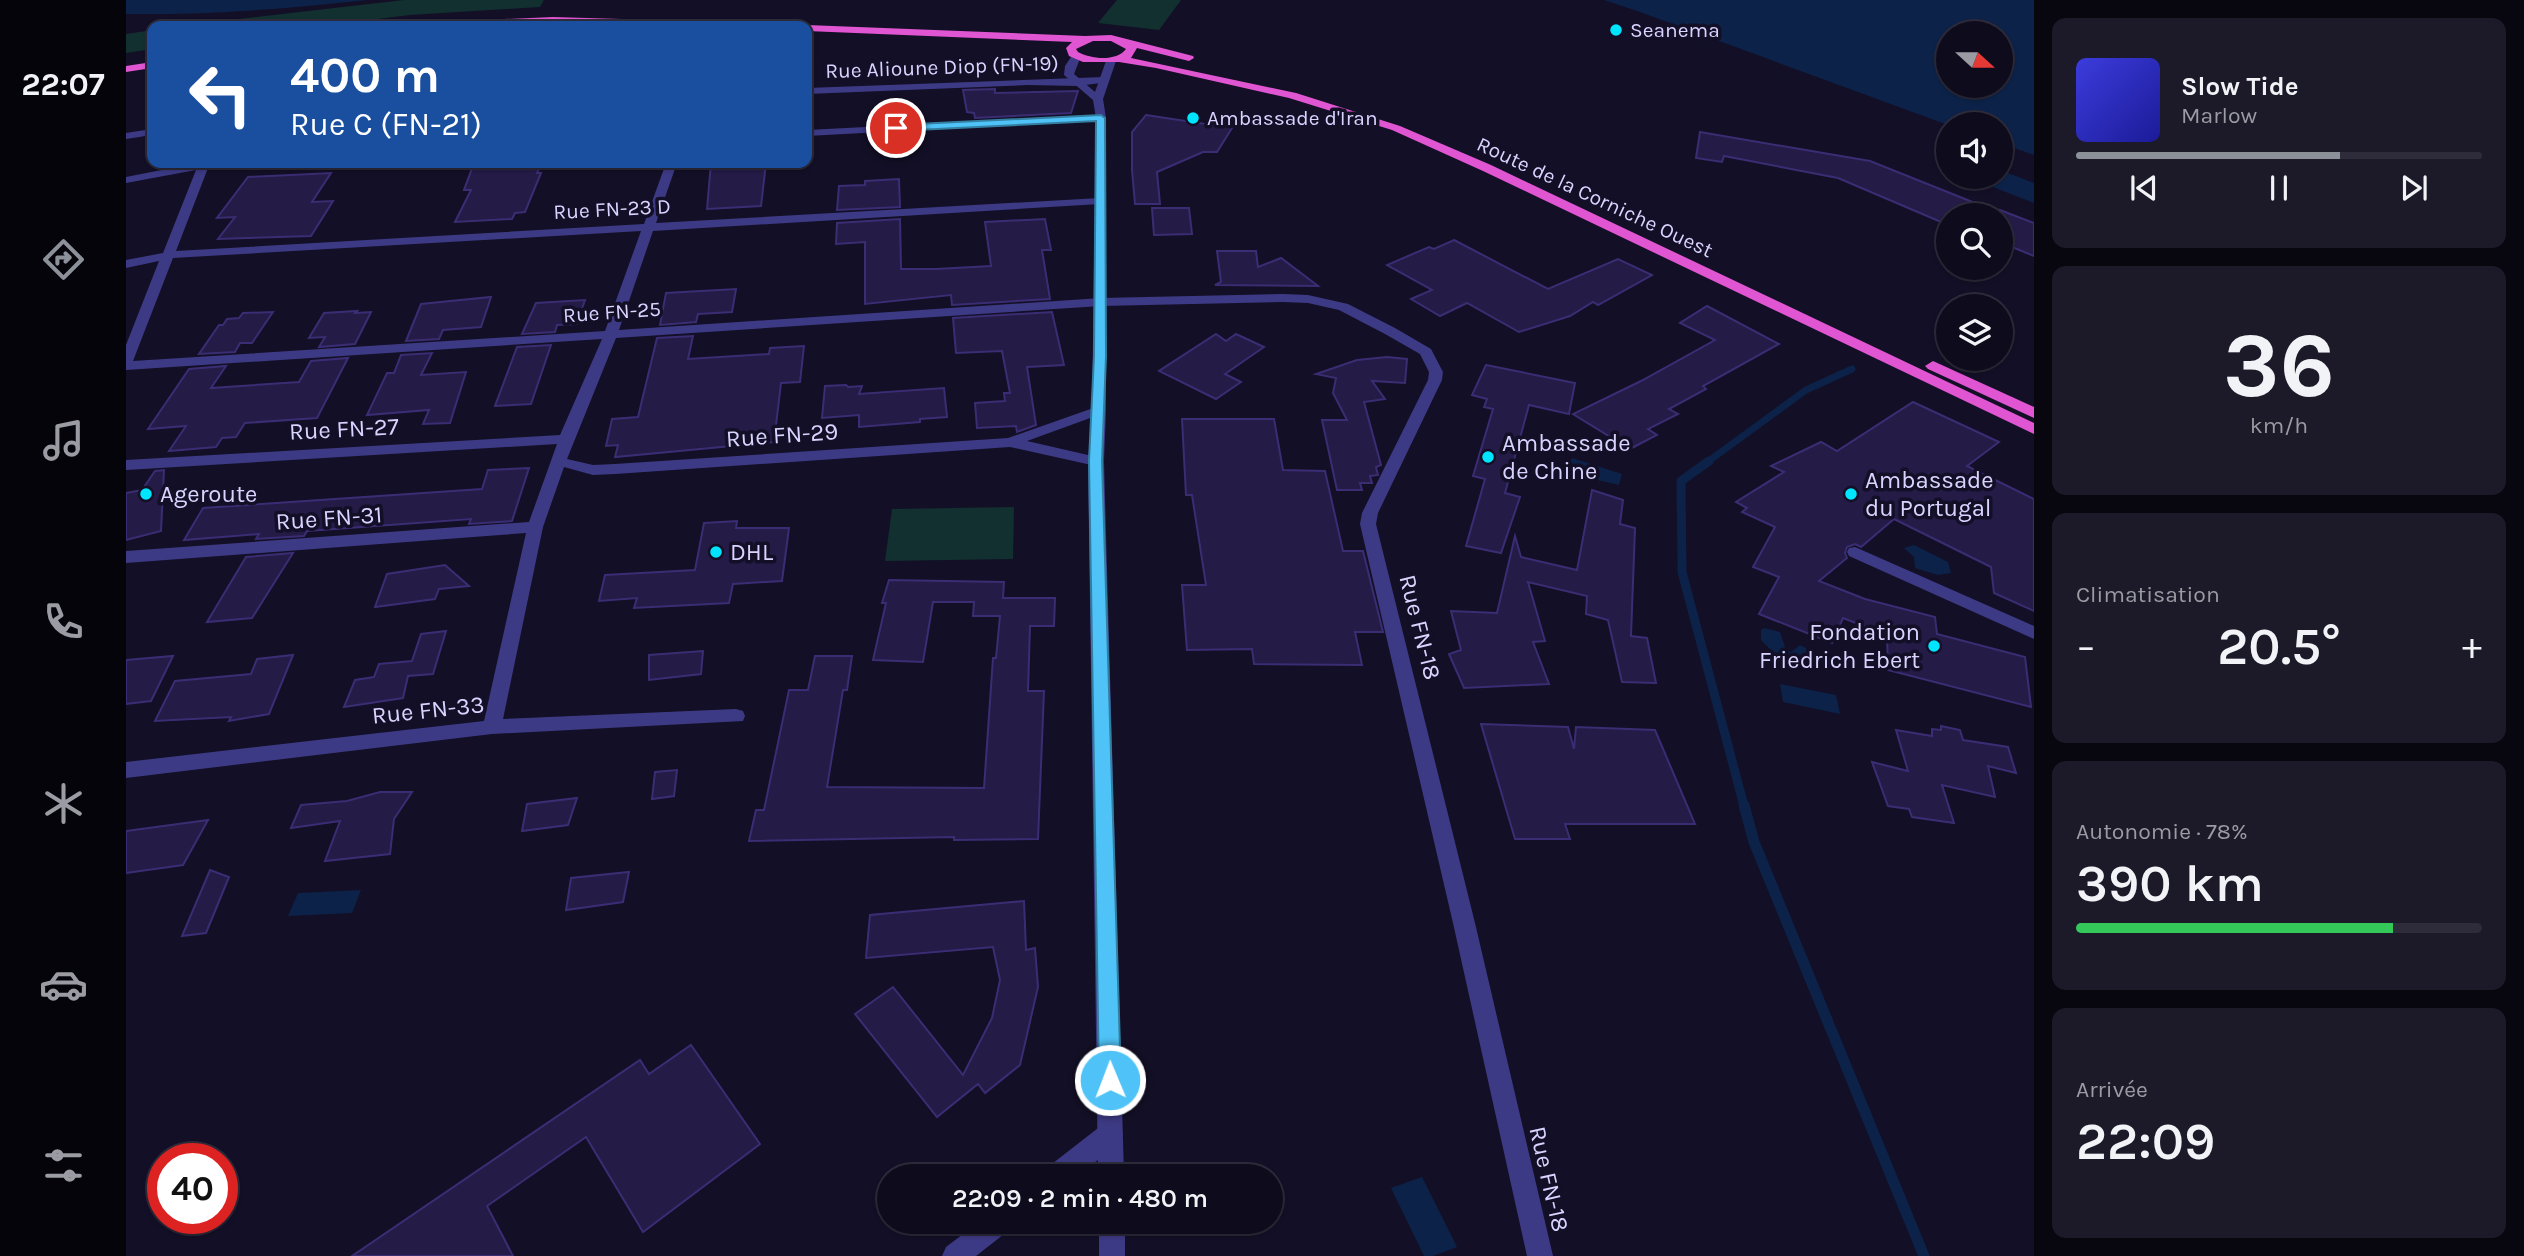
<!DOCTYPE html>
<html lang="fr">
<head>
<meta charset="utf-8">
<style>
	:root { --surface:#0e0b1c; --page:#1c1929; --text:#f1f3f6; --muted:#9b9ba3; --line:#2e2b3b; --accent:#8c9099 }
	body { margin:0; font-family:Karla,sans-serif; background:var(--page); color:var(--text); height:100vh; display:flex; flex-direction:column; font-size:26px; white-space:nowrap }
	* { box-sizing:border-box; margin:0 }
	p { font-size:23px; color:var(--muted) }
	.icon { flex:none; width:38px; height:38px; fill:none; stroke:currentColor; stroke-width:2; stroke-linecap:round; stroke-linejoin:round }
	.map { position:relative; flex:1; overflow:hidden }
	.sheet { display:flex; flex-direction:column; gap:18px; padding:18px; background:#08060f; width:490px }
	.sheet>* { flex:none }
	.hud { position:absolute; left:21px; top:21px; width:665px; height:147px; border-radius:14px; box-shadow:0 2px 5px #0004,0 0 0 2px var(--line); background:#1a4fa0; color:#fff; overflow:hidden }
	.needle { width:46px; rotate:111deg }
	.controls { position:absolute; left:1810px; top:21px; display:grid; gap:14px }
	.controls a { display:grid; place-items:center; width:77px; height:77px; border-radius:50%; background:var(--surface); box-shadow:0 2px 5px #0004,0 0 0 2px var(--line); font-size:35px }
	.speed { position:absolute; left:21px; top:1143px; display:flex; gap:14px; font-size:35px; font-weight:700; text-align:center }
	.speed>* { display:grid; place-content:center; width:91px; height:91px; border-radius:50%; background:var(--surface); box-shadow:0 2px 5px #0004,0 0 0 2px var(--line); line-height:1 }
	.speed .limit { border:10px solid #d22; background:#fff; color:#111 }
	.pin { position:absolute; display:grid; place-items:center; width:60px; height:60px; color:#fff; margin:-30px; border:4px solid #fff; border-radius:50%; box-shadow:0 2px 7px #0007 }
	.me { position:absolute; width:77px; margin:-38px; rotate:359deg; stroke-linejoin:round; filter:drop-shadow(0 0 5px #0008) }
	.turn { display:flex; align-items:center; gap:24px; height:147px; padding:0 28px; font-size:32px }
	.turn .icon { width:91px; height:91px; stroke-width:2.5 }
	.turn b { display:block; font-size:49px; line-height:60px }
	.big { font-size:52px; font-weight:600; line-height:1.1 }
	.sheet .card { flex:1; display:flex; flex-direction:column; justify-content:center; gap:10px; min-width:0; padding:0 24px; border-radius:14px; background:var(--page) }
	.sheet .dial { align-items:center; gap:0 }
	.dial b { font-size:91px; line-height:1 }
	.song { display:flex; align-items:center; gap:21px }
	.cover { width:84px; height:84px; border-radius:10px; background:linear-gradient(135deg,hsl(240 70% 55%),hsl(240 70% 35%)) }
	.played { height:7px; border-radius:4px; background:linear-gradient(90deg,var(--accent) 65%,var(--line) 65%) }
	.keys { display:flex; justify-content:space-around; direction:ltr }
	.heat { display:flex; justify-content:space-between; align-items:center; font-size:38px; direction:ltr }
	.charge { height:10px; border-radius:5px; background:linear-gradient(90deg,#34c759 78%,var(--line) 0) }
	.trip { position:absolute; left:751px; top:1164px; width:406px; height:70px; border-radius:35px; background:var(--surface); box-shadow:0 2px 5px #0004,0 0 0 2px var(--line); font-weight:600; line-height:70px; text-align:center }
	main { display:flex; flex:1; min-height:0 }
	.tabs { display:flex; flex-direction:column; width:126px; justify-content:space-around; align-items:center; background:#06040b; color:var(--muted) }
	.tabs .icon { width:49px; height:49px }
	.tabs .current { color:var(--accent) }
	.tabs b { font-size:32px; color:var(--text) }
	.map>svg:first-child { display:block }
</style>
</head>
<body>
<main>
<nav class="tabs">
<b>22:07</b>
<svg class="icon current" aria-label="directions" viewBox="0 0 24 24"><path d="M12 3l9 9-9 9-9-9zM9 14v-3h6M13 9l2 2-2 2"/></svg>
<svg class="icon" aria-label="music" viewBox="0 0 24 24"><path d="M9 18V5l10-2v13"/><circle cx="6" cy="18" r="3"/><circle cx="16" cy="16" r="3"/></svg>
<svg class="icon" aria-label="phone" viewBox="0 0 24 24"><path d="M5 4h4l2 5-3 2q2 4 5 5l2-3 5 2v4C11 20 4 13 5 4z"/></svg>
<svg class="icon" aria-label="climate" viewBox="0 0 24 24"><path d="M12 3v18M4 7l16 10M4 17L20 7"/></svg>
<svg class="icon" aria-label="car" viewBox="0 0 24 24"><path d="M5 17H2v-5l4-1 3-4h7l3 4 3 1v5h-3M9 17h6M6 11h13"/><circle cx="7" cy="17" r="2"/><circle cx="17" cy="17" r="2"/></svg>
<svg class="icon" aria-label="filters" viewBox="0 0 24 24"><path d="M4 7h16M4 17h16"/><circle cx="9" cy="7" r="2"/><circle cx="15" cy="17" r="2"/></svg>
</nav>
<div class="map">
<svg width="1908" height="1256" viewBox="0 0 1908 1256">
	<rect width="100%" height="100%" fill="#130f26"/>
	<g fill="#12302f">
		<path d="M278,0H418L414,7L284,15L194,26H52Z"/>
		<path d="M991,0H1055L1033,30L972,23Z"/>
		<path d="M26,30V49L0,53V34Z"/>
		<path d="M888,507L887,559L759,561L766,509Z"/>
	</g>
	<g fill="#0c2248" fill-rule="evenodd">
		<path d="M0,0H241C161,9 81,15 0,14Z"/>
		<path d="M1447,0H1908V168L1874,156V124H1822V137L1600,53ZM1822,33H1874V86H1822Z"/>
		<path d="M1874,170L1908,183V203L1841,177H1874Z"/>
		<path d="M1446,458L1496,474L1493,485L1441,473Z"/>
		<path d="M1788,545L1822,562L1825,573L1812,575L1789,568L1788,557L1778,548Z"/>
		<path d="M1638,628L1654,632L1660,650L1665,652L1674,645L1680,648L1681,653L1668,661L1649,654L1635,640V630Z"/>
		<path d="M1654,684L1710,695L1714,714L1657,702Z"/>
		<path d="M235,890L226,913L162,916L172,893Z"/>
		<path d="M1296,1177L1331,1247L1307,1256H1298L1265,1188Z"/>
	</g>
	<g fill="#130f26">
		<path d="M1447,0H1478L1514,12L1822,125V137L1600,53Z"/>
		<path d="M1874,143L1908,155V168L1874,156Z"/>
	</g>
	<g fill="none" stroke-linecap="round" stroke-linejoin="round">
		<path stroke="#0c2248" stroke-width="7" d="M1580,463L1680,390L1726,369"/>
		<path stroke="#0c2248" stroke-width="9" d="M1583,461L1555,481L1556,572L1618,806"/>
		<path stroke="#0c2248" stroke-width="11" d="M1618,805L1628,842L1798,1256"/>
	</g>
	<g fill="#241b47" stroke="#3b2d73" stroke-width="2">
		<path d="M869,89V93L952,91L945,113L849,118L848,113L841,112L837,90Z"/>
		<path d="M1020,115L1106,128L1091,152H1077L1031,172L1034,204H1009L1006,170V132Z"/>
		<path d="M1574,132L1744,161L1874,213V210L1908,223V256L1874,242V215H1822V225L1712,178L1598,156L1596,162L1570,158Z"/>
		<path d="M348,163H416L411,173H415L399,212L389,213L386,219L329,222L345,190H338Z"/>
		<path d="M585,163H640L635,206L581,209Z"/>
		<path d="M205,173L186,202L207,201L185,236L92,239L109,217L91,218L122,177Z"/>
		<path d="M773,179L774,207L711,210L713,186L739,185V181Z"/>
		<path d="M1026,208H1063L1066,234L1028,235Z"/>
		<path d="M774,219L775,269H810L865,266L859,222L919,219L925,250H916L924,299L826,305L825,295L739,304V242L710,244L711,223Z"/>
		<path d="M1328,240L1422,289L1492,259L1526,275L1472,305L1467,302L1444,316L1393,332L1341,303L1314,316L1285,299L1306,290L1261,265L1303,247L1308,249Z"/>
		<path d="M1091,251H1130L1132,267L1155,258L1192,286L1089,285L1095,282Z"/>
		<path d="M610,289L606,312L572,314L570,322L534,325L540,293Z"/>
		<path d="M365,297L355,327L317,330L313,339L280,341L295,304Z"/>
		<path d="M459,300L451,324L431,325L429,332L396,334L410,303Z"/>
		<path d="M1581,306L1653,344L1577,386L1580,389L1543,409L1552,414L1522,429L1531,435L1504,449L1447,414L1515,381L1589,340L1554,323Z"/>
		<path d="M231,311L229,313L245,312L229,344L193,347L199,337L183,338L198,313Z"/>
		<path d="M147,312L126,343H114L109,352L73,354L93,325H97L101,319L113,318L117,313Z"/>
		<path d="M926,312L938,365L901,367L910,425L891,432L890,426L851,428L849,403L879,401L878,393H884L876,351L830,353L827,318Z"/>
		<path d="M1090,334L1100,341L1110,334L1138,347L1099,374L1115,382L1090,399L1033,371Z"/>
		<path d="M567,336L562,359L643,354L644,348L678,346L674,382L655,383L648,442L489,457L492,445L480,446L486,419L512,417L531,338Z"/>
		<path d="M425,345L405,404L369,406L391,347Z"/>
		<path d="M306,353L295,375L340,372L324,423L297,424L303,410L241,415L261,373H268L275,355Z"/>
		<path d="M1261,357L1281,359L1279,383L1246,381L1259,399L1238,402L1255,465L1250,467L1252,475L1244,476L1246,483H1234L1236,490H1211L1196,420H1221L1207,393L1210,378L1190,374L1231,360Z"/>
		<path d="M222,358L191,418L119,423L110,437L96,438L90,447L43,451L60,426L22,429L63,369L100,366L85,388L173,382L185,361Z"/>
		<path d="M1360,365L1449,383L1443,414L1403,405L1379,493L1394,497L1375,553L1340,546L1359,479L1347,476L1367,409L1358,407L1361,399L1346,395Z"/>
		<path d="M720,385L722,387L736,386L733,394L818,388L821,417L794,419V422L733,427V415L696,418L699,386Z"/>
		<path d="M1787,402L1873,442L1841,466L1908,499V611L1868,593L1865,567L1768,519L1735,547L1729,544L1721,547L1719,553L1721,558L1693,581L1739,599L1809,617L1811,634L1899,657L1905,707L1762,670L1761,635L1717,618L1706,643L1633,614L1653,577L1627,567L1649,527L1616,512L1621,508L1610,502L1658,472L1645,466L1695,442L1711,451Z"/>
		<path d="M1056,419H1148L1157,470L1199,471L1217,551H1237L1257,632H1229L1236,665L1128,664L1126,649L1061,650L1056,585H1080L1066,495H1060Z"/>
		<path d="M403,468L386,521L343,524L345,519L181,531L178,536L130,539L133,534L58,540L77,508L356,489L362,470Z"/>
		<path d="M38,470L35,531L0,540V493L16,490L29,471Z"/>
		<path d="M1466,490L1497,500L1494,524L1509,528L1505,636L1521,638L1530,683L1496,682L1482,620L1460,614L1461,596L1402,582L1419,641L1407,642L1423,684L1338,688L1323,654L1335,650L1325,611L1371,613L1389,536L1395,557L1451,570Z"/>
		<path d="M611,521L610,528H663L656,581L607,584L603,603L508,608L511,598L473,601L479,575L569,570L578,523Z"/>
		<path d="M167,553L126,618L81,622L120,557Z"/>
		<path d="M319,565L343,586L313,589L309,599L249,607L261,574Z"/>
		<path d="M763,580L878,582L877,598H929L928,626H904L902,691H918L912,839L828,840V837L623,841L630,810H638L663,690H682L689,656H726L721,690H717L701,787L858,788L867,658H870L874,616H847L848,602H807L797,662L747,660L760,603H756Z"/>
		<path d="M320,631L307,674L282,676L277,698L218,707L229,680L248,677L253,664L286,661L295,634Z"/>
		<path d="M577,651L575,674L523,680V655Z"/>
		<path d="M167,655L143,714L103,721L105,717L29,721L49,681L125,674L131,659Z"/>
		<path d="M47,656L25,701L0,704V660Z"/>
		<path d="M1355,724L1442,727L1448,749L1450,727L1529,730L1569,824H1439L1444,839H1389Z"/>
		<path d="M1815,726L1834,730L1837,740L1882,747L1890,773L1862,766L1869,797L1816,785L1828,823L1786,817L1783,809L1762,806L1746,762L1782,771L1770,730L1806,736V729L1815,730Z"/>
		<path d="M551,770L548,796L526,799L529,772Z"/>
		<path d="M254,792H286L268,819L264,854L199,861L214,821L165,828L175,805L221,801Z"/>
		<path d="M451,798L442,825L396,831L401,804Z"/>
		<path d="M82,820L57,865L0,873V831Z"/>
		<path d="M84,870L103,877L80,933L56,936Z"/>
		<path d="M503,872L497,902L440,910L445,878Z"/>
		<path d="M898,901L900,950L909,948L912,987L894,1065L859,1093L852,1084L811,1117L729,1014L767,987L837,1075L866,1018L874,980L867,947L740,958L744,915Z"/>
		<path d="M565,1045L634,1144L517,1232L460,1137L361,1206L387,1256H226L514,1060L523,1074Z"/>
	</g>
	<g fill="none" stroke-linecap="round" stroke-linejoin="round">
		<g fill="#3d3a85" fill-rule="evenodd">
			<path d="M978,77L982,78V82L952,86L902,85L681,94V88Z"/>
			<path d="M975,115L980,118L979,120L681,136V130Z"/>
			<path d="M26,129V135L0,139V133Z"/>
			<path d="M71,163H124L118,166L82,168L50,251L518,224L540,163H551L530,223L974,198L980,201L974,204L527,231L493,330L975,298L1157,294L1182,295L1222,304L1269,328L1305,349L1317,372L1316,380L1252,513L1250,524L1349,923L1427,1256H1401L1327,923L1234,524L1236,513L1302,380L1303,372L1294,354L1259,334L1213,310L1182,303L1157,302L975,306L490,338L441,459L467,465L489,464L882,438L973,406L978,407L980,410L978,413L901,441L975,458L978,461L970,466L884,447L489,474L467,475L438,467L417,527L377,719L610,709L617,711L619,716L617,721L366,734L0,778V762L358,721L400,533L0,563V551L403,522L431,444L0,470V460L434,435L476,339L0,370V345L33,261L0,268V260L37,253L70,170L0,183V177ZM515,231L479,331L7,361L47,258Z"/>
			<path d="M1729,547L1908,626V639L1723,556L1721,552L1723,548Z"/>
			<path d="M985,1122L994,1125L997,1134L994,1143L951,1176H918L922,1167L976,1125Z"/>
			<path d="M853,1222H886L882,1231L850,1256H816L820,1247Z"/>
		</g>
		<g fill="#3d3a85" fill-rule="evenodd">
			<path d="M947,54L955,56L948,74L969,92L980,61L985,58L990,61L977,99L980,118V410L978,461L998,1176H972L962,461L966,410L970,118L967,100L938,75L939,66Z"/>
			<rect x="973" y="1222" width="26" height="34"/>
		</g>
		<g fill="#e055d1" fill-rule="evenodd">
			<path d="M427,17L632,23L637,26L427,23L283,26L288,23Z"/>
			<path d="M677,26L681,25L959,36L985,35L1067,56L1068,58L1063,61L1011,48L1005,58L1170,93L1274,126L1365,165L1908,423V434L1357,171L1266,130L1163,98L1030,68L993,62H957L943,56L940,48L946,42L681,31V26ZM967,41H985L1000,49C990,62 965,59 952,52L950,49Z"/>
			<path d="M26,62V68L0,72V66Z"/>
			<path d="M1807,361L1908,407V418L1802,369L1799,366Z"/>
		</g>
	</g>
	<path fill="#4fc3f7" stroke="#337fa1" stroke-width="2" d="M975,115L979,118L980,356L976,461L995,1080L991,1087L984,1090L976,1087L973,1080L963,461L968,356L970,121L770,131L765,128L770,125Z"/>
	<g fill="#00e5ff" stroke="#130f26" stroke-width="2.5">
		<circle cx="1490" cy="30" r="7"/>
		<circle cx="1067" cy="118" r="7"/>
		<circle cx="1362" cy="457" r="7"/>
		<circle cx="20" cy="494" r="7"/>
		<circle cx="1725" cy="494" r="7"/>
		<circle cx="590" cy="552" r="7"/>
		<circle cx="1808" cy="646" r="7"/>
	</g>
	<g text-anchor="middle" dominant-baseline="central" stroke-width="7" stroke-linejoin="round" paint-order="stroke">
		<g font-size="21" fill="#d9d4ff" stroke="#130f26" text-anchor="start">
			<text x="1504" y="30">Seanema</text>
			<text x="1081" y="118">Ambassade d'Iran</text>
		</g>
		<g font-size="21" fill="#d9d4ff" stroke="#130f26">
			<text transform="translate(816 67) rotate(-2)">Rue Alioune Diop (FN-19)</text>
			<text transform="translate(1469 197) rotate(25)">Route de la Corniche Ouest</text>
			<text transform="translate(486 209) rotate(-3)">Rue FN-23 D</text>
			<text transform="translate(486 312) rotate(-4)">Rue FN-25</text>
		</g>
		<g font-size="24" fill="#d9d4ff" stroke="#130f26">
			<text transform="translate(218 429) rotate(-3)">Rue FN-27</text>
			<text transform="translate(656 435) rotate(-4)">Rue FN-29</text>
			<text transform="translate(203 518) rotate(-4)">Rue FN-31</text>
			<text transform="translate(1294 627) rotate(76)">Rue FN-18</text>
			<text transform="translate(302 710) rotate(-6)">Rue FN-33</text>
			<text transform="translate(1423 1179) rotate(77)">Rue FN-18</text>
		</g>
		<g font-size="24" fill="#d9d4ff" stroke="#130f26" text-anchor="start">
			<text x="1376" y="443">Ambassade<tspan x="1376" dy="28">de Chine</tspan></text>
			<text x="1739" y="480">Ambassade<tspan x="1739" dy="28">du Portugal</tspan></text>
			<text x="34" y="494">Ageroute</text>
			<text x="604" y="552">DHL</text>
			<text x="1794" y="632" text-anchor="end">Fondation<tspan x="1794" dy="28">Friedrich Ebert</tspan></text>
		</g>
	</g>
</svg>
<div class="controls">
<a><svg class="needle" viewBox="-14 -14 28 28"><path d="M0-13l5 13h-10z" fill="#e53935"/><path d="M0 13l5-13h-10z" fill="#9b9ba3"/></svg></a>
<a><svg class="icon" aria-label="sound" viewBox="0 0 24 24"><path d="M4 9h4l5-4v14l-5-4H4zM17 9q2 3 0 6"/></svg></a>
<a><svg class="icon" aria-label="search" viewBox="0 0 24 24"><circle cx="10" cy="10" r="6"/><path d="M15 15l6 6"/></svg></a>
<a><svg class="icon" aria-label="layers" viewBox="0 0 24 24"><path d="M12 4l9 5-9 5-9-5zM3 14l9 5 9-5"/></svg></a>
</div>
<div class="speed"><div class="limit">40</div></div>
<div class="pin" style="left:770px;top:128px;background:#d93025"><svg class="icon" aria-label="arrive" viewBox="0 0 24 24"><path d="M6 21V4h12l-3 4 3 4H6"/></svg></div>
<svg class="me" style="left:984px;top:1080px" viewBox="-20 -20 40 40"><circle r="17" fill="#4fc3f7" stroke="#fff" stroke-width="3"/><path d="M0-11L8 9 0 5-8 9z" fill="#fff"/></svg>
<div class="trip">22:09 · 2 min · 480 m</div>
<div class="hud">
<div class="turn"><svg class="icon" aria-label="left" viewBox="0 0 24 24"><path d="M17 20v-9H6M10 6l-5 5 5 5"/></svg><div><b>400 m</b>Rue C (FN-21)</div></div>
</div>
</div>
<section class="sheet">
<div class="card">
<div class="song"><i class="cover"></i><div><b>Slow Tide</b><p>Marlow</p></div></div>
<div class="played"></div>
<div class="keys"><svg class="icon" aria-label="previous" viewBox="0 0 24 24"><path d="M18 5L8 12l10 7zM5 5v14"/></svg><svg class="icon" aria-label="pause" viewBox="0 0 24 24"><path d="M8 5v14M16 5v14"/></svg><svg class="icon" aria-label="next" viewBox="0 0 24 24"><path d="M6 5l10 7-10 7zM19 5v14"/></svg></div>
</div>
<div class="card dial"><b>36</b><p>km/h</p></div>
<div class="card"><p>Climatisation</p>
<div class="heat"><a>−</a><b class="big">20.5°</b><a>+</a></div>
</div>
<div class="card"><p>Autonomie · 78%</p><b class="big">390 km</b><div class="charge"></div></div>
<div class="card"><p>Arrivée</p><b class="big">22:09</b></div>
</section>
</main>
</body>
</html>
